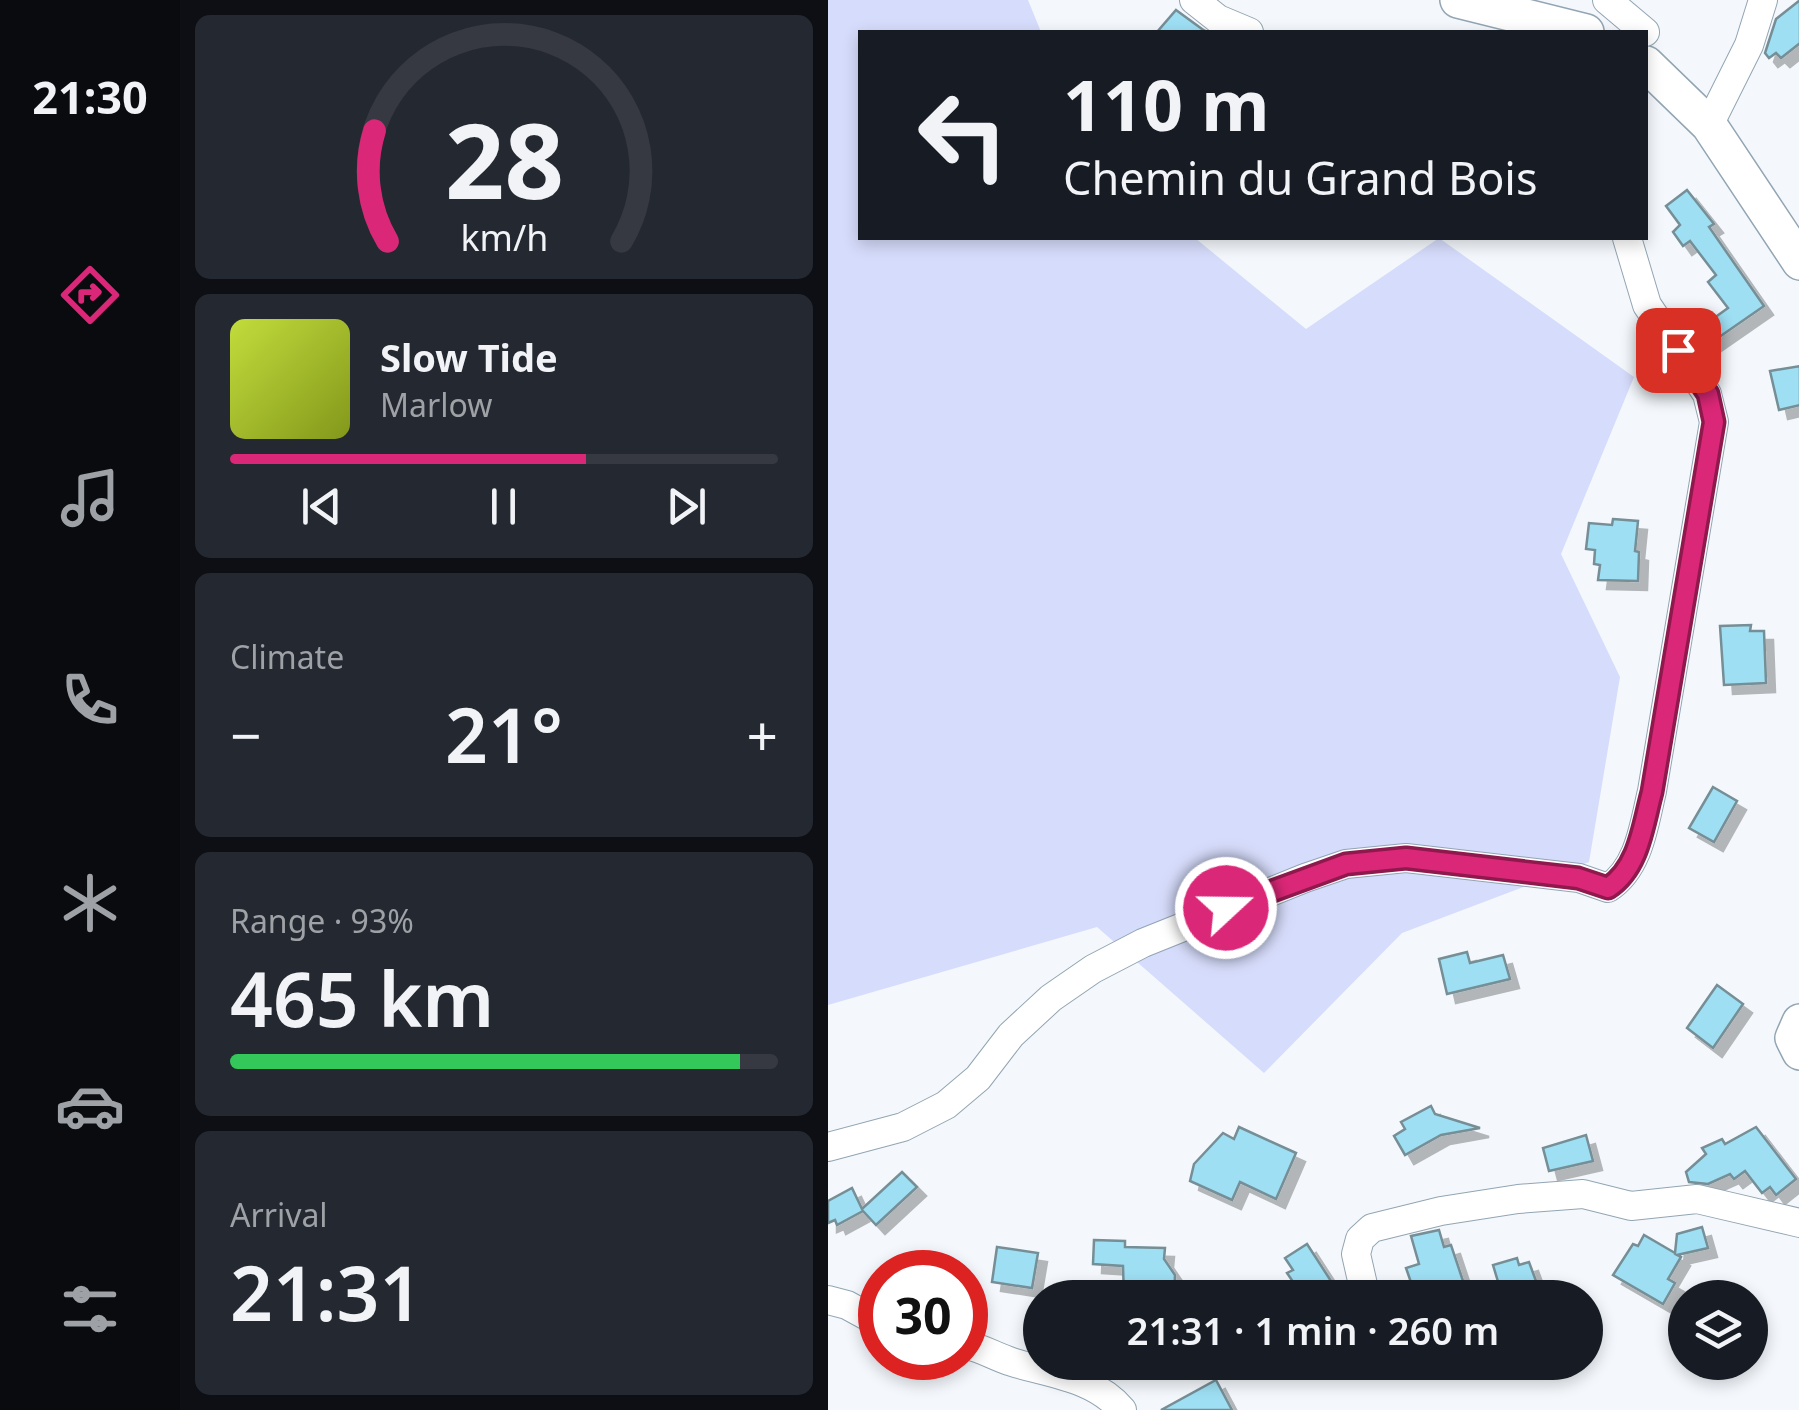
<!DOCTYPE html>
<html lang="en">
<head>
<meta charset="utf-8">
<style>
	:root { --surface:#171b24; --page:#242831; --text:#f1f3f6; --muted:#9ea1a6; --line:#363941; --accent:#db2777 }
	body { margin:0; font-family:"Noto Sans",sans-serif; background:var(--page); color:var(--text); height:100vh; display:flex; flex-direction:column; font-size:38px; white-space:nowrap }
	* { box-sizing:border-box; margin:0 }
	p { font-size:32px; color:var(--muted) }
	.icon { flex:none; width:55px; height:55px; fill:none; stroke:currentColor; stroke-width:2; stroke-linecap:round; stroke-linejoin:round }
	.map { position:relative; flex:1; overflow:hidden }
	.drawer { display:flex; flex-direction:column; gap:15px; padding:15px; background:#0d0f14; width:648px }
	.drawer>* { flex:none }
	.top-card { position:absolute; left:30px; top:30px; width:790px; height:210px; border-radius:0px; box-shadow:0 5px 15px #0003; background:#171b24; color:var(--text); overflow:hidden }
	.buttons { position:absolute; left:840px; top:1280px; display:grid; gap:20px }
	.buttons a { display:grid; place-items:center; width:100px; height:100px; border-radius:50%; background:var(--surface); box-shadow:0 5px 15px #0003; font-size:50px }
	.speed { position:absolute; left:30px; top:1250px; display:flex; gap:20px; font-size:50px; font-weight:700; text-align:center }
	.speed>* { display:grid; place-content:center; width:130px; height:130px; border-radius:50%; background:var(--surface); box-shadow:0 5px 15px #0003; line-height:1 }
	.speed .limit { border:15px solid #d22; background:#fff; color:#111 }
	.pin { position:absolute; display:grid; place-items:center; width:85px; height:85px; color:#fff; margin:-42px; border-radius:20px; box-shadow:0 5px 15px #0006 }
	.me { position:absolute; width:110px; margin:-55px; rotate:69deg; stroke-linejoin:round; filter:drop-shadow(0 0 8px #0008) }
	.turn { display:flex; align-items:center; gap:35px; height:210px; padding:0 40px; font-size:45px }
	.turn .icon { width:130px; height:130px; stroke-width:2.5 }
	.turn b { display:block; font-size:70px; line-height:85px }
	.big { font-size:75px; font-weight:600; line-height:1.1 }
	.drawer .widget { flex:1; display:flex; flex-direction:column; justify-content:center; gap:15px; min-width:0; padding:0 35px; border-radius:15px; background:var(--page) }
	.drawer .dial { align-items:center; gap:0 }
	.dial svg { height:260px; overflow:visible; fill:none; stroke:var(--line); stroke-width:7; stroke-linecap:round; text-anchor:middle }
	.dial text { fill:var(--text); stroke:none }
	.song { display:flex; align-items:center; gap:30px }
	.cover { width:120px; height:120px; border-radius:15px; background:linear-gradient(135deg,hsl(70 70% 55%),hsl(70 70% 35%)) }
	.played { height:10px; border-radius:5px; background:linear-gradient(90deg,var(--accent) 65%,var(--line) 65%) }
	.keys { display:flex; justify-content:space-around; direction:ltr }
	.heat { display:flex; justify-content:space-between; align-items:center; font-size:55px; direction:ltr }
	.charge { height:15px; border-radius:8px; background:linear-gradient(90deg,#34c759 93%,var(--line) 0) }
	.trip { position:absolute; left:195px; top:1280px; width:580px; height:100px; border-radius:50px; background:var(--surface); box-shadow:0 5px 15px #0003; font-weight:600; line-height:100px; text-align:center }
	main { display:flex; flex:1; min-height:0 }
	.tab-bar { display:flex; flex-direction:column; width:180px; justify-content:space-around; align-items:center; background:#090b0e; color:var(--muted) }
	.tab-bar .icon { width:70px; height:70px }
	.tab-bar .active { color:var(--accent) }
	.tab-bar b { font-size:45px; color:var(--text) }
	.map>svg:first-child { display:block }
</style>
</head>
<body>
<main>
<nav class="tab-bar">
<b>21:30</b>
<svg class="icon active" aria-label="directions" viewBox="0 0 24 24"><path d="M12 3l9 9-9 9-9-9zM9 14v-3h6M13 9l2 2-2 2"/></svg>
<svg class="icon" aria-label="music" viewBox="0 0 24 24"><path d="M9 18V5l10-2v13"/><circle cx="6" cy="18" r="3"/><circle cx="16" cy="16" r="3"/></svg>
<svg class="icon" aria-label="phone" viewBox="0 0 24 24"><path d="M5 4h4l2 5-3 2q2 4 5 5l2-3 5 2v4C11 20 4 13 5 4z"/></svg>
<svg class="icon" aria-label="climate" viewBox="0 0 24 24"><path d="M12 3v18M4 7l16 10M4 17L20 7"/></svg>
<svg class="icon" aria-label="car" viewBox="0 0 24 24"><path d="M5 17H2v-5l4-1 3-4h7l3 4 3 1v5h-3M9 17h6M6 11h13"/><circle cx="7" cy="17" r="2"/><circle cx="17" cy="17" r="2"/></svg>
<svg class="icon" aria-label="filters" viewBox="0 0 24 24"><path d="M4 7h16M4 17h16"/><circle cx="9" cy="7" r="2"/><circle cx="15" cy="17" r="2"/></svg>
</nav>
<section class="drawer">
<div class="widget dial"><svg viewBox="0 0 100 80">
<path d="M14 69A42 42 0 1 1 86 69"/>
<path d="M14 69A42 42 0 0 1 10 35" stroke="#db2777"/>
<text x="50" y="56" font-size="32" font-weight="700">28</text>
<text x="50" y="72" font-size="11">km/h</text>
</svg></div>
<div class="widget">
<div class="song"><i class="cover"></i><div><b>Slow Tide</b><p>Marlow</p></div></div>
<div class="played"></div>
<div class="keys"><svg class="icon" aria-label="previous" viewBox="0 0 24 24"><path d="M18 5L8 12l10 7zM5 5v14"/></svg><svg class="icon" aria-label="pause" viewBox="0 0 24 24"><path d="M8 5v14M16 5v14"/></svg><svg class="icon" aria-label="next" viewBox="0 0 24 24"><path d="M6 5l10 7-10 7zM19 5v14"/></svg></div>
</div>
<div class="widget"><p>Climate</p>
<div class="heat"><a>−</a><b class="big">21°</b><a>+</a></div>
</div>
<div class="widget"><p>Range · 93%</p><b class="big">465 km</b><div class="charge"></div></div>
<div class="widget"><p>Arrival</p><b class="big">21:31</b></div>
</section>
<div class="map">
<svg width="972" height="1410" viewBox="0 0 972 1410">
	<defs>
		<filter id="shadow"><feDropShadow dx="9" dy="9" stdDeviation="0" flood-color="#0004"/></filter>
	</defs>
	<rect width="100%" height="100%" fill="#f4f8fc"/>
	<path fill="#d6dcfb" d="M0,0H200L213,32H32V238H367L478,329L611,238L806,377L733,554L792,677L761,862L574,933L436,1073L269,927L0,1005Z"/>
	<g fill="#9edff4" stroke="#768e96" stroke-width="2.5" filter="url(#shadow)">
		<path d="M972,0V43L953,58L948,53L941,58L937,53L948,19Z"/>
		<path d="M348,10L374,29L379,32H329Z"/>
		<path d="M859,190L886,224L881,227L936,306L871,351L861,336L900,308L880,282L888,275L862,241L855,246L845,232L852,225L838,206Z"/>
		<path d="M972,366V405L951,410L942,371Z"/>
		<path d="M785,519L810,521L807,551L811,552L810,581L770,580L772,565L766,564L767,550L758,549L761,523L784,525Z"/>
		<path d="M923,625L922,631H936L938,683L896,685L892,626Z"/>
		<path d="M885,787L909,801L886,842L861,828Z"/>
		<path d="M639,952L642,963L675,955L682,979L619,994L611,959Z"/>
		<path d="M889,985L915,1004L885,1048L859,1028Z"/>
		<path d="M603,1106L607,1114L652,1128L613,1135L577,1155L566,1136L577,1129L573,1122Z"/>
		<path d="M411,1127L468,1153L448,1199L412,1182L404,1200L362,1181L366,1164L395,1133L406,1139Z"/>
		<path d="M928,1127L968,1179L948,1195L942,1187L934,1193L917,1171L906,1179L902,1174L880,1184L861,1182L858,1172L878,1154L874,1148L894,1139L897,1144Z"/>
		<path d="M758,1135L765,1161L721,1171L715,1148Z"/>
		<path d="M74,1172L89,1187L48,1225L35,1211L9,1225L7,1220L0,1223V1201L24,1188L34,1209Z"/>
		<path d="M874,1227L880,1248L849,1255L853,1257L840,1279L847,1283L835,1304L785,1275L805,1244L810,1246L816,1235L847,1253L849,1234Z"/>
		<path d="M611,1230L616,1247L623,1245L635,1281L596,1294L586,1291L578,1268L591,1264L583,1236Z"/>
		<path d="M266,1240L297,1241V1247L337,1248L336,1259L347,1275L346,1298H296L295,1266L265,1264Z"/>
		<path d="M479,1244L514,1298H476L459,1273L465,1270L457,1258Z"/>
		<path d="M169,1247L210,1253L204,1288L164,1282Z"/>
		<path d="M689,1258L691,1265L701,1262L708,1281L691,1286L694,1298H675L665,1265Z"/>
		<path d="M388,1380L404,1410H333Z"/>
	</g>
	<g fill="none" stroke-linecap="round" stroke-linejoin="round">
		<g stroke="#92a5b3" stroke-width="30">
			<g id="minor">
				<path d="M366,0L390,19L421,32"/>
				<path d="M779,0L817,32"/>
				<path d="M881,125L921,45L935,0"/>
				<path d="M0,1147L75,1127L118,1105L150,1078L183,1035L223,998L265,969L315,943L477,878L518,864L578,858L751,878L780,888C811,868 816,825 824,791L886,422L879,394L819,305L799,238"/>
				<path d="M538,1298L528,1254L532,1239L544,1228L613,1211L690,1199L755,1194L803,1206L869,1199L972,1223"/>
				<path d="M0,1300L19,1305L52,1323"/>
				<path d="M138,1345C154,1348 168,1357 184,1362C222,1374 266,1377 294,1410"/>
			</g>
		</g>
		<g stroke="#92a5b3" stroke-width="38">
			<g id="major">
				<path d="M630,0L758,32"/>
				<path d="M818,64L881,125L972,262"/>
				<path d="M972,1022L965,1038L972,1052"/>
			</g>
		</g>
		<use href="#minor" stroke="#fff" stroke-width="28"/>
		<use href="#major" stroke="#fff" stroke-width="35"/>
	</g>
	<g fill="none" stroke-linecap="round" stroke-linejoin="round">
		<g stroke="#8e194d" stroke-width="25">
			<path id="route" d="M398,908L518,864L578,858L750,878L780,888C811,868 815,825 824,792L886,422L880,394L850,350"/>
		</g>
		<use href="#route" stroke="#db2777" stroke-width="18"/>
	</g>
</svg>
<div class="buttons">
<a><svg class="icon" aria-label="layers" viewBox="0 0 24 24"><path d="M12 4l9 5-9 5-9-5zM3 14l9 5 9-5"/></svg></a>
</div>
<div class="speed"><div class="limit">30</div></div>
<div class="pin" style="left:850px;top:350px;background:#d93025"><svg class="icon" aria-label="arrive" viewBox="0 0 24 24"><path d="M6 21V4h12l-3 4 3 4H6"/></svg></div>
<svg class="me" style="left:398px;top:908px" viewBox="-20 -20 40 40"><circle r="17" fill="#db2777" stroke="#fff" stroke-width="3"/><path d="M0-11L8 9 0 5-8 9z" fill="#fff"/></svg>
<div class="trip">21:31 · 1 min · 260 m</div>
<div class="top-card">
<div class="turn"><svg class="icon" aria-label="left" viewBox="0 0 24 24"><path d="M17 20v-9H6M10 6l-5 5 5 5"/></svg><div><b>110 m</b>Chemin du Grand Bois</div></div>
</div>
</div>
</main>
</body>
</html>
